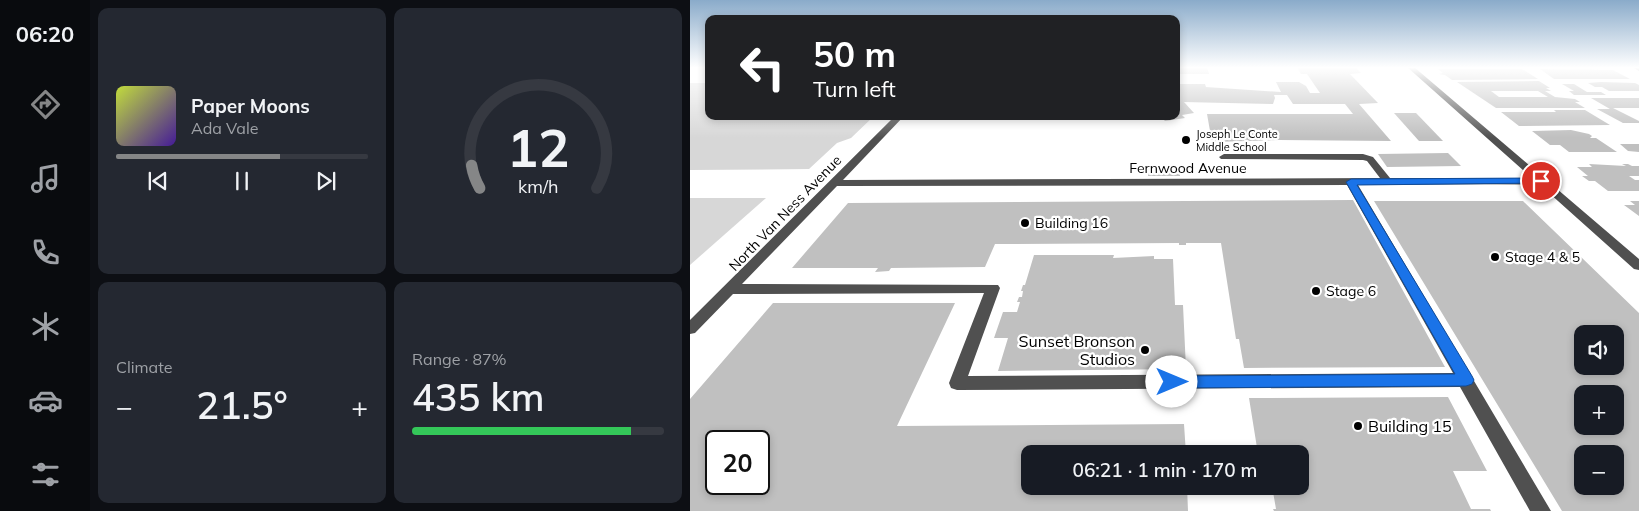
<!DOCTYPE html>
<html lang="en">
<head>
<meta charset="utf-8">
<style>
	:root { --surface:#171b24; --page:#242831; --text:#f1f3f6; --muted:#9ea1a6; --line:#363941; --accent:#858687 }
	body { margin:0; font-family:Mulish,sans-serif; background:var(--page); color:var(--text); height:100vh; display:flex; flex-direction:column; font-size:19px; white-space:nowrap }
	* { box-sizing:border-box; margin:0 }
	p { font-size:16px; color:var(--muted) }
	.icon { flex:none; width:28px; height:28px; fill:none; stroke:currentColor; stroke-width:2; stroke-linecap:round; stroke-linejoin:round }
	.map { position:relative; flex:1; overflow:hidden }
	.panel { display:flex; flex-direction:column; gap:8px; padding:8px; background:#0d0f14; width:600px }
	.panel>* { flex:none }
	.hud { position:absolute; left:15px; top:15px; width:475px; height:105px; border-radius:10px; box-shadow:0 2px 8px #0003; background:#202124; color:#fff; overflow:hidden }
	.buttons { position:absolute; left:884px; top:325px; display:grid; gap:10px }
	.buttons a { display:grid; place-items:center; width:50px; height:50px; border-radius:10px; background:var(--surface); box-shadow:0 2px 8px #0003; font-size:25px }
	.speed { position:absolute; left:15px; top:430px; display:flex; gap:10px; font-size:25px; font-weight:700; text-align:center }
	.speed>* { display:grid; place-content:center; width:65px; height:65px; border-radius:50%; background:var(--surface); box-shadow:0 2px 8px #0003; line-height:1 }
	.speed .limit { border:2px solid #111; border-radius:8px; background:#fff; color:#111 }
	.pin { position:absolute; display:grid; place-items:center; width:42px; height:42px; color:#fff; margin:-21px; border:2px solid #fff; border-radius:50%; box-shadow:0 1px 5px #0007 }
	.me { position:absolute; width:55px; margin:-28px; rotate:90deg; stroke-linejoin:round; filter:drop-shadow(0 0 4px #0008) }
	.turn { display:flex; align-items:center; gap:18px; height:105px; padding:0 25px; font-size:22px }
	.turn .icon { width:65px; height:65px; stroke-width:2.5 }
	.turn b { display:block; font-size:35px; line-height:42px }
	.big { font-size:38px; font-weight:600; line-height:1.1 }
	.panel .card { flex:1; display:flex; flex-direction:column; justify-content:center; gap:8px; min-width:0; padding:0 18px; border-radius:10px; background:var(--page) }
	.panel .dial { align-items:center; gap:0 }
	.dial svg { height:130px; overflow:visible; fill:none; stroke:var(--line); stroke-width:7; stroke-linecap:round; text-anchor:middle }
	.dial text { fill:var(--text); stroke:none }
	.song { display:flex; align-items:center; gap:15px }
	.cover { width:60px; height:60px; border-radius:8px; background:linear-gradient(135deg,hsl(70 70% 55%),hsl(260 70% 35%)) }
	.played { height:5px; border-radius:2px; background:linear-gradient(90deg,var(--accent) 65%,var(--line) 65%) }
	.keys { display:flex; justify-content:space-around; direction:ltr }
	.heat { display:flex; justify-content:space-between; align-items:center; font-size:28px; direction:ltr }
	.charge { height:8px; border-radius:4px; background:linear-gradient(90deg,#34c759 87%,var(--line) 0) }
	.panel .tiles { flex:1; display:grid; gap:8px; grid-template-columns:repeat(2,1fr) }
	.trip { position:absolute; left:331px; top:445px; width:288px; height:50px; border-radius:10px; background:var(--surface); box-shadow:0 2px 8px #0003; font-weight:600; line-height:50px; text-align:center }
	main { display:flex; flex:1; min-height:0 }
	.tab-bar { display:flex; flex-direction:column; width:90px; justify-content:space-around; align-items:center; background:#090b0e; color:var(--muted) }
	.tab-bar .icon { width:35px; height:35px }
	.tab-bar .current { color:var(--accent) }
	.tab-bar b { font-size:22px; color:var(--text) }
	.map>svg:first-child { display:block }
</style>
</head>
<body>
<main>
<nav class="tab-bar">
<b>06:20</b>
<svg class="icon current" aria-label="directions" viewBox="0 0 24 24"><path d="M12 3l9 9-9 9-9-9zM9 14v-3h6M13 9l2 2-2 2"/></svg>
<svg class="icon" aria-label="music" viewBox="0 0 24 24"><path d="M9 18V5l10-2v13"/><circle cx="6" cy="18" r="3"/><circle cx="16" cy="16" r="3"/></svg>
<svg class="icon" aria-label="phone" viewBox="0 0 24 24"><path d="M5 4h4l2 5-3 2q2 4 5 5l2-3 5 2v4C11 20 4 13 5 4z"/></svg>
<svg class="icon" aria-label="climate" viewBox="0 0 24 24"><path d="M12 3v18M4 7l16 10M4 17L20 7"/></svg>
<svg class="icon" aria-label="car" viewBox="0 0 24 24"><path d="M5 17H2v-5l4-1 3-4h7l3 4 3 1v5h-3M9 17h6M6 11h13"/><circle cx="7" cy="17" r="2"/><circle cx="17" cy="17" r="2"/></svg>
<svg class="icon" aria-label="filters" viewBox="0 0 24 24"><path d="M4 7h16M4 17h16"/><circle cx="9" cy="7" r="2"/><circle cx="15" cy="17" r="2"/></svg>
</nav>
<section class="panel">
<div class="tiles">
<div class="card">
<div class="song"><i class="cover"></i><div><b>Paper Moons</b><p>Ada Vale</p></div></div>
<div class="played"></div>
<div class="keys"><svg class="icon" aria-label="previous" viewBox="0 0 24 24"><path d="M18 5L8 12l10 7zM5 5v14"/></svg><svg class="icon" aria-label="pause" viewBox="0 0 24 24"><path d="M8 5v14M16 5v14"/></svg><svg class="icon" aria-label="next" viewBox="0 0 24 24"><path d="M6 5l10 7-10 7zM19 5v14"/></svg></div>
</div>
<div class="card dial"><svg viewBox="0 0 100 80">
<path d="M14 69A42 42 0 1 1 86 69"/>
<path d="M14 69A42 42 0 0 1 9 55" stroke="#858687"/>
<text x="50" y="56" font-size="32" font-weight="700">12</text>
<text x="50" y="72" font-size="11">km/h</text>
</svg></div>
<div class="card"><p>Climate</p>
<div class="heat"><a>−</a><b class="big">21.5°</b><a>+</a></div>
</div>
<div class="card"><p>Range · 87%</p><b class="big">435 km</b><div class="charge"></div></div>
</div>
</section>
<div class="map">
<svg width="949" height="511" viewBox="0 0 949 511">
	<rect width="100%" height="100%" fill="#fff"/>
	<g fill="#d7d7d7">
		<path d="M0,83H19V116H184L161,138L147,143L119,169L0,170Z"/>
		<path d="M0,198H76L0,265Z"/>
	</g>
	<g fill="#c0c0c0" fill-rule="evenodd">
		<path d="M486,67H517L519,74H486Z"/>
		<path d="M607,67H665L671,73L660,74L688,103L669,104L701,141L589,140L522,142L517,114H663L655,104H603L597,95H584L585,98L583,104L494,102L504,113L492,115L495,118L475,121L470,116H486V84H515L516,87L591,92L586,82H609L616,86L620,93H630L617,74H611Z"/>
		<path d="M748,69H832L848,79L762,80L755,75L749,74L753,73Z"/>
		<path d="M850,69L923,70L940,79H864Z"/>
		<path d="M849,81L860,88H856L861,91H855L865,97L885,99L890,102H885L895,108H806L767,82ZM801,91H848L858,97H809Z"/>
		<path d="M911,82L945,83L949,85V91H919L912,87H914H905L898,83Z"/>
		<path d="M872,84H884L897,92H911L916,95H884L879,91H884Z"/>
		<path d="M901,98H949V108H923L949,121V123H933L907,109H920Z"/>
		<path d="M864,110H895L920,125L829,126L811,112H866Z"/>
		<path d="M704,113H726L753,141H729Z"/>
		<path d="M881,130L899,134L902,136L900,138H906L927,152H879L870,145H860L842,131Z"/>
		<path d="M930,144H949V152L938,151Z"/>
		<path d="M758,153L771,166L697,167L688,154Z"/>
		<path d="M899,164L936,166L932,164H938L942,166H949V176H939L945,180H949V191H918L905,181H899L892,176H898L887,167H902Z"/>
		<rect x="458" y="169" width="32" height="7"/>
		<path d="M663,200L755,367L554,368L549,339H546L531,243H496V245H489V243L305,244L295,267L201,268L199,271L185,272L188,268H102L158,203Z"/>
		<path d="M684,201H833L949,313V511H872ZM892,334H925V366H892ZM892,394H925V426H892ZM892,454H925V486H892Z"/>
		<path d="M940,201H949V216L934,205H945Z"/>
		<path d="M344,255H424L423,258L464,256V259H483L485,305H493L496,369L308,371L318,338H304L313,312H327L330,302H327L329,297H332L333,291H331L333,285H335Z"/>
		<path d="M83,303H265L207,426L494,424L496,454H340V486H497L498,511H0V399ZM26,441H69V484H26Z"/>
		<path d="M758,397L797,471H763L781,509H800L801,511H584L583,509H586L582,486H610V454H568L559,398Z"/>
	</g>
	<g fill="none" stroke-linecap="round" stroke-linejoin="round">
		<g fill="#505050" fill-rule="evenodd">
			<path d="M717,67H724L949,259V270L944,269L849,184L668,185L861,511H840L770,387L267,390L261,388L259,383L294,293L43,294L5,333L0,334V320L205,116H214L153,180L690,178L677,161L673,160L531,159L529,157L534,154H673L683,157L700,178H842ZM657,185L763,373L278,376L310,288L308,285L52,284L147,186Z"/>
			<path d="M942,67H949V71Z"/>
		</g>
	</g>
	<linearGradient id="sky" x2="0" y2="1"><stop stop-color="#8aabca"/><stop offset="0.49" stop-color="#fff"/><stop offset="1" stop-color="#fff" stop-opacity="0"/></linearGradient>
	<rect width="949" height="138" fill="url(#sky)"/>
	<path fill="#1a73e8" stroke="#114b97" d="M851,178L854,179V183L667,185L782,376L784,380L782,384L776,386L482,388L477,386L475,382L477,377L482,376L765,374L656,182L661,179Z"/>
	<g fill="#000" stroke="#fff" stroke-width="2">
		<circle cx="496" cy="140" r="5"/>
		<circle cx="335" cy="223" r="5"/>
		<circle cx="805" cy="257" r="5"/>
		<circle cx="626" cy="291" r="5"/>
		<circle cx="455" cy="350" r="5"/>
		<circle cx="668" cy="426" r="5"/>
	</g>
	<g text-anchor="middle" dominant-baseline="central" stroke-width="4.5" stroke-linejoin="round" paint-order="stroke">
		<g font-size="11" fill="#000" stroke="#fff" text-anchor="start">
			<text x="506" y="134">Joseph Le Conte<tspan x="506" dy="13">Middle School</tspan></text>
		</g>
		<g font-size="14" fill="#000" stroke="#fff">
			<text x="498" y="168">Fernwood Avenue</text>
			<text transform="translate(95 213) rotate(-46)">North Van Ness Avenue</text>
		</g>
		<g font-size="14" fill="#000" stroke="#fff" text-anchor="start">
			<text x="345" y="223">Building 16</text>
			<text x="815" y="257">Stage 4 &amp; 5</text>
			<text x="636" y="291">Stage 6</text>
		</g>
		<g font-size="16" fill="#000" stroke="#fff" text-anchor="end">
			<text x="445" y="341">Sunset Bronson<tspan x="445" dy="18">Studios</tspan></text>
			<text x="678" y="426" text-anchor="start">Building 15</text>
		</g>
	</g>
</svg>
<div class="buttons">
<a><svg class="icon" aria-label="sound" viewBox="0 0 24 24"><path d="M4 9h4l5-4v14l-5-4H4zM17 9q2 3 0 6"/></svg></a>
<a>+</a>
<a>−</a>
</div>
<div class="speed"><div class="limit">20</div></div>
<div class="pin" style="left:851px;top:181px;background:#d93025"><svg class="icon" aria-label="arrive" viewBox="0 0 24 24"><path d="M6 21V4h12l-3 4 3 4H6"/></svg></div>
<svg class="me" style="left:482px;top:382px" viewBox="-20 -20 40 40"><circle r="19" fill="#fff"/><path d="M0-13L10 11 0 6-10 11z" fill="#1a73e8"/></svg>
<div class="trip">06:21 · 1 min · 170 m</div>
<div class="hud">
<div class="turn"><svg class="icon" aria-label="left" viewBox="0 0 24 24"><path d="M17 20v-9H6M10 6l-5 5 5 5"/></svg><div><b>50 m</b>Turn left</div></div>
</div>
</div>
</main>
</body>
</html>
